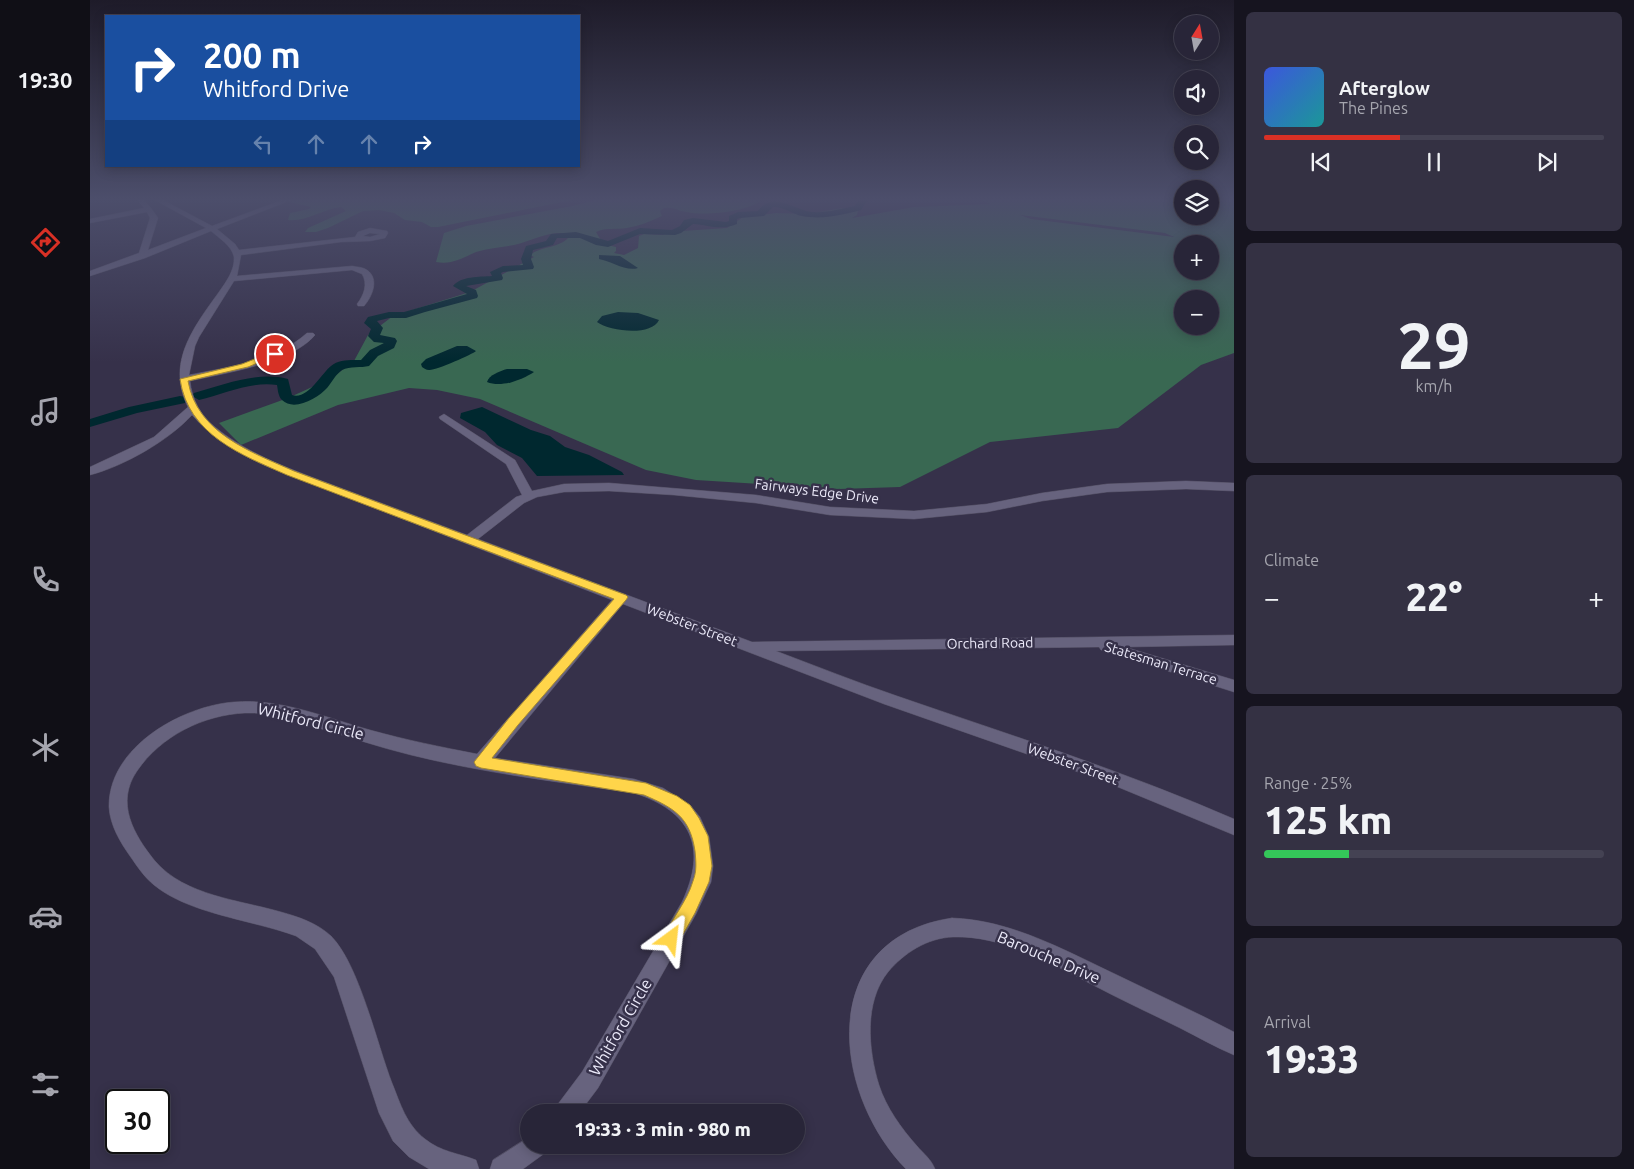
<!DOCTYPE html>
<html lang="en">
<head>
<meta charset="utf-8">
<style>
	:root { --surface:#282538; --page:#343143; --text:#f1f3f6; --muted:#a5a5ae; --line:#444253; --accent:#d93025 }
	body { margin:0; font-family:Ubuntu,sans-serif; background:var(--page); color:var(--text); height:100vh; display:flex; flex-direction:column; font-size:19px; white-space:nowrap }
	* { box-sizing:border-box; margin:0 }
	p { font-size:16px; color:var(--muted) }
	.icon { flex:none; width:28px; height:28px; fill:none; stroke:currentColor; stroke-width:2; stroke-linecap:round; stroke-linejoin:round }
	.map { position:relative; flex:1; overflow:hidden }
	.panel { display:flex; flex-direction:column; gap:12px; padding:12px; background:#16141f; width:400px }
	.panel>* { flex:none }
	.hud { position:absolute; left:15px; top:15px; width:475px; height:152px; border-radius:0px; box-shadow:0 2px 12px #0003,0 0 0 1px var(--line); background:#1a4fa0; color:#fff; overflow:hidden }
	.needle { width:32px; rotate:11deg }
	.buttons { position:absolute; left:1084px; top:15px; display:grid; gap:10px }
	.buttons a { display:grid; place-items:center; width:45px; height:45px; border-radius:50%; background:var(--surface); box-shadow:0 2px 12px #0003,0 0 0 1px var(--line); font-size:25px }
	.speed { position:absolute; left:15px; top:1089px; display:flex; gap:10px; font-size:25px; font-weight:700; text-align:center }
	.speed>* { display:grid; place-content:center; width:65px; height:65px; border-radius:50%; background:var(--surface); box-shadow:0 2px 12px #0003,0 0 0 1px var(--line); line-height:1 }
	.speed .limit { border:2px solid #111; border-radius:8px; background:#fff; color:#111 }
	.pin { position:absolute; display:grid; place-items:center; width:42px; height:42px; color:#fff; margin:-21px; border:2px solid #fff; border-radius:50%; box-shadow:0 1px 5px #0007 }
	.me { position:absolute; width:55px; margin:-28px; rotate:30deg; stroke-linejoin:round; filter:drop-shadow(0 0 4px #0008) }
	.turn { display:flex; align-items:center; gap:18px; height:105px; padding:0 15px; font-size:22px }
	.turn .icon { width:65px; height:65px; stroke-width:2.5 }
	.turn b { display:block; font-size:35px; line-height:42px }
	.lanes { display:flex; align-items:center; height:48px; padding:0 15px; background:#0003; justify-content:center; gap:25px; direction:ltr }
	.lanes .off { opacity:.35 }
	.big { font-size:38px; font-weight:800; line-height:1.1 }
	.panel .card { flex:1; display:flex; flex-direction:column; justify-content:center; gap:8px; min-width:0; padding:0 18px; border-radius:8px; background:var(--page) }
	.panel .dial { align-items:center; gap:0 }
	.dial b { font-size:65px; line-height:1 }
	.song { display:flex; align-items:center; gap:15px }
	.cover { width:60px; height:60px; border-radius:8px; background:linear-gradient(135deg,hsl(230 70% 55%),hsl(180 70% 35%)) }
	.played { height:5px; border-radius:2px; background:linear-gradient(90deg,var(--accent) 40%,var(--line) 40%) }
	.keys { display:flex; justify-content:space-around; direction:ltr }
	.heat { display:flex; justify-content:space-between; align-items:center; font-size:28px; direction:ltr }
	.charge { height:8px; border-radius:4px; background:linear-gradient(90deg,#34c759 25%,var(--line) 0) }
	.trip { position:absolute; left:430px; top:1104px; width:285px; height:50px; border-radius:25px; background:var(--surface); box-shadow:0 2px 12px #0003,0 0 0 1px var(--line); font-weight:800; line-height:50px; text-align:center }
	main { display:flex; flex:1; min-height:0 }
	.dock { display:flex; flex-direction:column; width:90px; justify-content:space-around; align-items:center; background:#100f16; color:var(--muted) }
	.dock .icon { width:35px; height:35px }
	.dock .on { color:var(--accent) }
	.dock b { font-size:22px; color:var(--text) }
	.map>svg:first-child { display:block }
</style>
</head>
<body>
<main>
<nav class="dock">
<b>19:30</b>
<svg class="icon on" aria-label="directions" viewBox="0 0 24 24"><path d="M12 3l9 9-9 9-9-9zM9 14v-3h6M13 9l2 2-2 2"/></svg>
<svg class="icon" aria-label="music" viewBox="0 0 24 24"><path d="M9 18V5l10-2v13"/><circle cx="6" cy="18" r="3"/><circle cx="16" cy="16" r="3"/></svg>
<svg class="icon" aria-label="phone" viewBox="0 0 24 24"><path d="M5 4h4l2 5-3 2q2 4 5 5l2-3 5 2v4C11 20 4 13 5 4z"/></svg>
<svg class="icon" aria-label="climate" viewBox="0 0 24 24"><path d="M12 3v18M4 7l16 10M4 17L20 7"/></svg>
<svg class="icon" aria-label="car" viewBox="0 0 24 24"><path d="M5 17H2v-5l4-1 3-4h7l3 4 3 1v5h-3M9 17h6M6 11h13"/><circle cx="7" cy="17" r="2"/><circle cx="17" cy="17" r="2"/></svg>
<svg class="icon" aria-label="filters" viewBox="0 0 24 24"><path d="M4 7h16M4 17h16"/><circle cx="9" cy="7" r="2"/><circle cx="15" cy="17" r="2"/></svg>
</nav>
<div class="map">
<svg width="1144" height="1169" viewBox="0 0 1144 1169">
	<rect width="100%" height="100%" fill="#36314a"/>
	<g fill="#396852" fill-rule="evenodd">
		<path d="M207,199H487L348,227H341L332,222L315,220L304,213L289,210L273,211L238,228L226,232H215L218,228L256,211L251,207C233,209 216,222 198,220L200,213L219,209L221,207L200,202Z"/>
		<path d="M510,199H669L670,201C656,212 614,216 597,212C587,211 585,207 574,208L570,211L572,216C561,221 549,226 537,228C526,230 516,227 506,232L513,244L526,247V251L524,253L534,255L548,248L549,236L554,234L572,235L592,231L637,228L653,217L686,213L718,214L752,208L768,210L767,215L762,218L824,207L900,204L889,199H1092V216H1120V199H1144V353L1111,365L1028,428L900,442L810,487L749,489L606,480L556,470L390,399L347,390L319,388L248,405L151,445L129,423L198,398L242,378L264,361L278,335L303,316L380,292L444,257L440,255C451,246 469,248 478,238L473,233C457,232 441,241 424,245C412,247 399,248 386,252C372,258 362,265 346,262L354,233L376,226L482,206ZM930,215L1075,233L1084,237L941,219ZM1092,244H1120V271H1092ZM1092,299H1120V326H1092Z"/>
	</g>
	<g fill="#00282f">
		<path d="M509,255L530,256L548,268C536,272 521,261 509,259Z"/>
		<path d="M528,312L548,313L569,320C561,337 519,331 507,322L512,316Z"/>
		<path d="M367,346H377L386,351C383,354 345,371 339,370C336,370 334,368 332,367L331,364L336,359Z"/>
		<path d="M417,369H437L444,372C432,380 411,388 397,382C399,375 410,371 417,369Z"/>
		<path d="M392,407L441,430L460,436L475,447L499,455L532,472L534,475L447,476L432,458L407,445L395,432L370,418L371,413Z"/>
	</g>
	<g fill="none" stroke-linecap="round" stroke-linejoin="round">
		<g fill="#00282f" fill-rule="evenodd">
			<path d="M770,199H778L771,210C752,215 732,220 712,216C702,214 693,206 683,207L674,216L650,218L647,219V224C631,231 619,225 603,224L591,233L585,235L550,234L518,247L506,245L490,238H467L463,245L443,250L441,259L444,267L443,269L413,272L411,273L413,278L412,280L376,286L386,290L388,296L387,298L335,312L316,318H299L287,321L293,328L290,335L305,338L307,341L304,348L288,356L279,366C271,368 260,366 252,370C246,374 242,382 237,388C228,398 204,412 192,400C188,396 188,390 187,385C161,381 134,394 109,400L102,396L104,393C134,385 166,371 198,379L202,395C218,400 231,374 241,366C249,359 261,360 271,360L280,350L294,343L284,342L278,336L281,329L274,323L278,317L299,312H314L377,294L363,286C371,276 389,277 402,276L400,272L413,266L433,265L431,259L436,246L456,241L461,234L486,232L518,241L550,228L582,230L590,226L594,220L603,218L636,222L639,221V216L648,212L668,211C683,190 703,210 722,212C736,213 751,209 765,206Z"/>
			<path d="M90,396L95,397L97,400L95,403L47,413L0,427V419L39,407Z"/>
		</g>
		<g stroke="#534f64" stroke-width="1">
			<g id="minor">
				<path d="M46,199H53L61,208L68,218L58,250L116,228L63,199H71L122,226L195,199H204L127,229L145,244L149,250L265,237L268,232L280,228L297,231L298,233L295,238L280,241L251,242L151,255L147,276L262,266C267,267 273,267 277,270C290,279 282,297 274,306H268L267,304C274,295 278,284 272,274L262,270L144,281L109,337L105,346L99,375C138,367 186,361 217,333H223L225,335C202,363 135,373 100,381C102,399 110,415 125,427C160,456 206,471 248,487C291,503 334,519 377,535L426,497L432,495L416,464L350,419L349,417L354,414L425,460L442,491L474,484L519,483L666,495L740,507L824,511L897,504L952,493L1017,484L1096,481L1144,483V491L1096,489L1017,492L952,501L897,512L824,519L740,515L666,503L584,495L519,491L474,492L447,497L434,503L388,539L662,642L1144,635V645L1035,647L1144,680V692L1011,650L1009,647L686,651C726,666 766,682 807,696C920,735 1034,771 1144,819V835L1011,780L794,704L533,604L405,758L544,779L573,788L600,805L610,817L619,837L623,866L621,882L606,914L508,1088L490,1112H465L468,1104L492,1072L592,902C618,847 601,811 544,793C469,782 394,773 321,755C288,747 257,736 225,727C201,720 180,712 155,713C113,715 71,736 47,771C25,803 44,835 65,861C95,896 150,900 191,912C209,917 227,923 241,936C269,964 287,1044 302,1083C311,1105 316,1124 335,1139C351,1152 368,1153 386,1160L389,1169H339L319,1157L303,1141L289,1113L244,977L225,949L206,936C163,920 99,914 64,885C54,877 47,866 40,856C30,842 20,825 19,807C18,747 92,706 144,702C190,698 237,718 280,730C316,740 351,747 387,754L522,600L176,466C148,453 123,439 102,415C78,441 34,466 0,475V467L64,437L98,407C76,363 103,328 129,292C136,282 145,270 144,257C142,246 129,238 121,231L55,258L0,276V271L49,253L60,218L57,212L0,223V219L54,208ZM280,233L290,234L280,237L273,236Z"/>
				<path d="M862,918C921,920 974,950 1027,975C1066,994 1106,1012 1144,1032V1055C1125,1047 1108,1037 1090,1028C1062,1014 1033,1001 1005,986C962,964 912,935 863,937C837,938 814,953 798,972C774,1002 778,1049 789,1085C796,1107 811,1128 827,1146C834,1154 841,1159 845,1169H816C740,1091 727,938 862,918Z"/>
				<path d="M439,1137V1145H459L455,1153L433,1169H400L403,1160Z"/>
			</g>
		</g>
		<use href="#minor" fill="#67637e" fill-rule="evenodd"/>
	</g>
	<linearGradient id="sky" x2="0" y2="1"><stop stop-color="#1e1b29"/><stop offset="0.55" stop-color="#4c4e6b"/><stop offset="1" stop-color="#4c4e6b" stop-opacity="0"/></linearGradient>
	<rect width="1144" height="362" fill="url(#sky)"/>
	<path fill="#ffd54a" stroke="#a68a30" d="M182,352L189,354L158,367L98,381C107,433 161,452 204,471L536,595L538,597L536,600L428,725L402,758L556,783L587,796L600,805L609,818L618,836L622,866L619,882L605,913L587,945L581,947L575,945L573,939C581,919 597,902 603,881C607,871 606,862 605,851C600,817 584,808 554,795L391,768L386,766L384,762L419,718L524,599L197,475C152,455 98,435 90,379L152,364Z"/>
	<g text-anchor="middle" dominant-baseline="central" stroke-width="5" stroke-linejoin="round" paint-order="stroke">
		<g font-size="14" fill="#ebe9f9" stroke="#36314a">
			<text transform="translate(727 491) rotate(7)">Fairways Edge Drive</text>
			<text transform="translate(602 625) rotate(21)">Webster Street</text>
			<text transform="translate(900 643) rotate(-1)">Orchard Road</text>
			<text transform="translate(1071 663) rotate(17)">Statesman Terrace</text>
			<text transform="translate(983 764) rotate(20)">Webster Street</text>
		</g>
		<g font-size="16" fill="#ebe9f9" stroke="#36314a">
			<text transform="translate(221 721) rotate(14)">Whitford Circle</text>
			<text transform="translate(959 957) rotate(23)">Barouche Drive</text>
			<text transform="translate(530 1027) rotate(-60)">Whitford Circle</text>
		</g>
	</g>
</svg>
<div class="buttons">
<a><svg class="needle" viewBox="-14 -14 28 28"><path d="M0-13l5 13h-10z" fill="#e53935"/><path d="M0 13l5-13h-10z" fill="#a5a5ae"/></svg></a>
<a><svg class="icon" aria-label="sound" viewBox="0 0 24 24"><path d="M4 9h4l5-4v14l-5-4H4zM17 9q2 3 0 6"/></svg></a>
<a><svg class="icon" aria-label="search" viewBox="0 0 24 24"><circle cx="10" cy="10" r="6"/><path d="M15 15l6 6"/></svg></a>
<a><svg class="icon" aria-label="layers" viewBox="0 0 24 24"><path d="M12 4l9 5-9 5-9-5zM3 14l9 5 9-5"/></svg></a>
<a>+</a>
<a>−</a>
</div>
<div class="speed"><div class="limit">30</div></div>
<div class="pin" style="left:185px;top:354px;background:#d93025"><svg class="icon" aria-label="arrive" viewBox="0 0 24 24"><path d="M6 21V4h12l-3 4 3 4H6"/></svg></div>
<svg class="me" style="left:581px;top:939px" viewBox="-20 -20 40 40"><path d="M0-17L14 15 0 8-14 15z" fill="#ffd54a" stroke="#fff" stroke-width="4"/></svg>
<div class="trip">19:33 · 3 min · 980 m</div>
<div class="hud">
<div class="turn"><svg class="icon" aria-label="right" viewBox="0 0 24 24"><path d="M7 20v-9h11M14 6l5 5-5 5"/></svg><div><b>200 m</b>Whitford Drive</div></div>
<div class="lanes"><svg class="icon off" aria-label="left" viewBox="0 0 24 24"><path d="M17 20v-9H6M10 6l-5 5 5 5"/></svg><svg class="icon off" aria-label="ahead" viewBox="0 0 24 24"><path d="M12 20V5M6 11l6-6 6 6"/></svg><svg class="icon off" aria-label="ahead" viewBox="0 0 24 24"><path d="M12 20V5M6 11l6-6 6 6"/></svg><svg class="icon" aria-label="right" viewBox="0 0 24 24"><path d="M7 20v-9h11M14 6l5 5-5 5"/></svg></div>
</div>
</div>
<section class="panel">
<div class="card">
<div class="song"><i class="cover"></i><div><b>Afterglow</b><p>The Pines</p></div></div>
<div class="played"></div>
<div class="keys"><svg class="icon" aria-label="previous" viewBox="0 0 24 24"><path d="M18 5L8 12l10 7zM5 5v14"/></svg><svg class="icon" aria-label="pause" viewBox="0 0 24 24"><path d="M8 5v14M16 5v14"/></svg><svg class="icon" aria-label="next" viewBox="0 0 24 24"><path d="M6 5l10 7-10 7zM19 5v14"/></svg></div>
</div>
<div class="card dial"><b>29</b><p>km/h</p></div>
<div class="card"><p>Climate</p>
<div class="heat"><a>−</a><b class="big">22°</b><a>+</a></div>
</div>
<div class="card"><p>Range · 25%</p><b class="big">125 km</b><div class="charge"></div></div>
<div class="card"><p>Arrival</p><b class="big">19:33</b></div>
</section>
</main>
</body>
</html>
